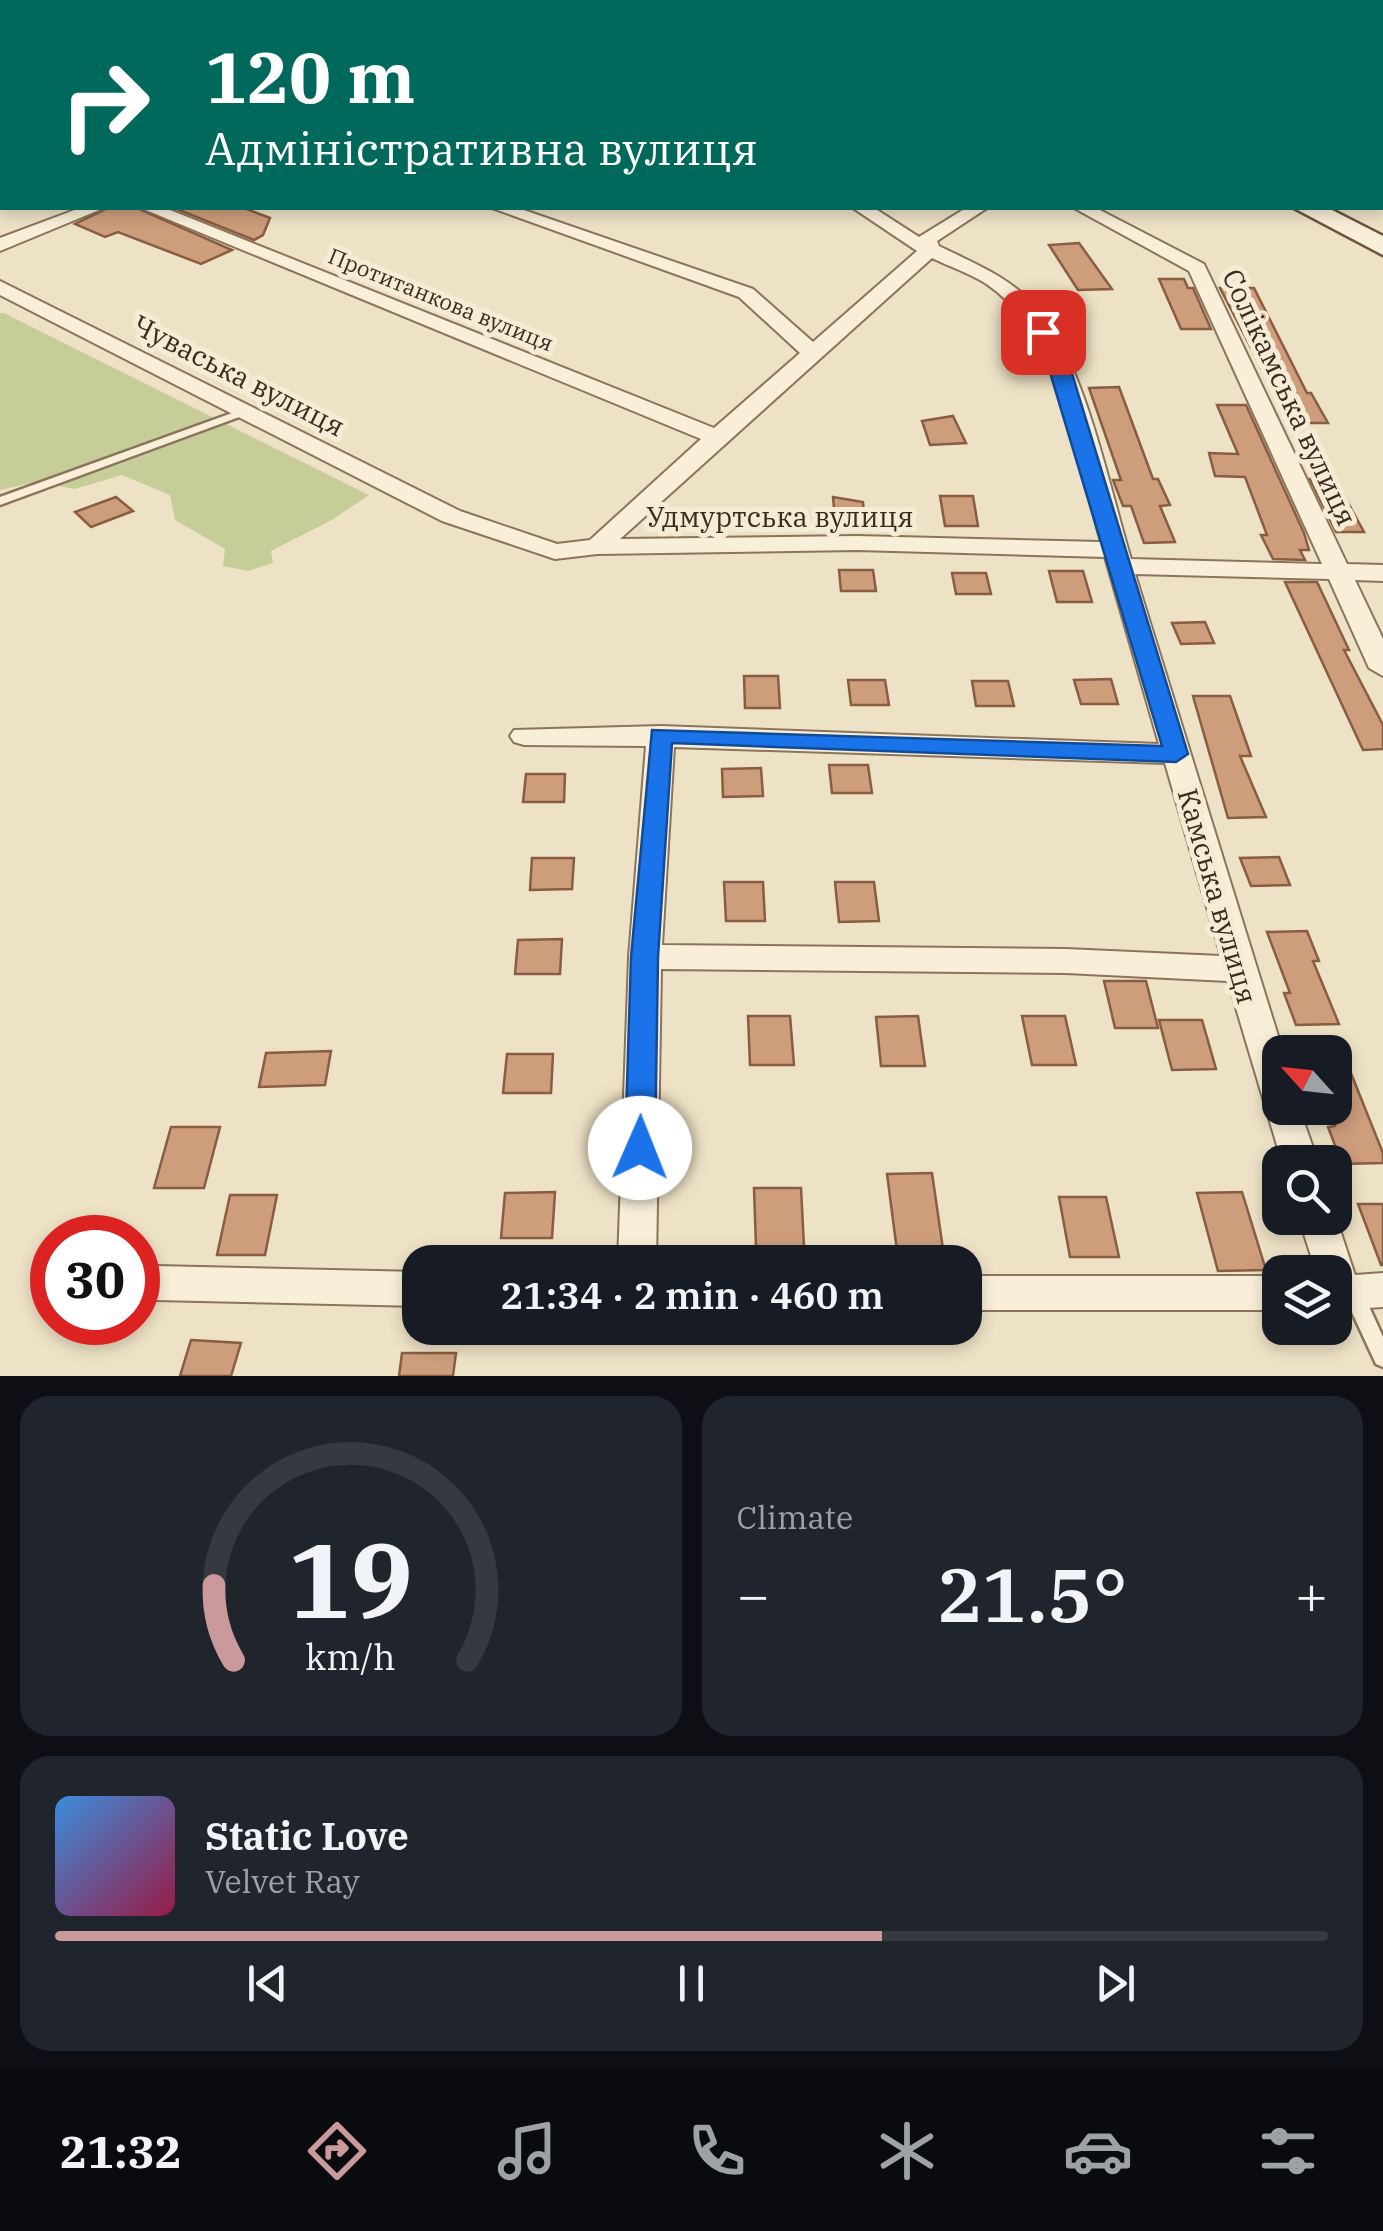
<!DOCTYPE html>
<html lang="en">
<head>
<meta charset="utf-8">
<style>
	:root { --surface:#171b24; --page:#20242c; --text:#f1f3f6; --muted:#9ea1a6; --line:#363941; --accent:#c9999b }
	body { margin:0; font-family:"IBM Plex Serif",serif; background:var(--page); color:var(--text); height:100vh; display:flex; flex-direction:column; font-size:38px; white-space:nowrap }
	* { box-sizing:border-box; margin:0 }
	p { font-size:32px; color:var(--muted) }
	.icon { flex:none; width:55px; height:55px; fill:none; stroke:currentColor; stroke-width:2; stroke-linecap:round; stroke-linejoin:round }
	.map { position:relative; height:1376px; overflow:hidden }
	.drawer { display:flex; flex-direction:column; gap:20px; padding:20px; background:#0d0f14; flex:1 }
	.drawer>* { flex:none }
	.banner { position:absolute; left:0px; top:0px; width:1385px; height:210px; box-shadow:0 5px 15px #0003; background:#00695c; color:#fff; overflow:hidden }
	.needle { width:65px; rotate:297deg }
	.tools { position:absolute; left:1262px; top:1035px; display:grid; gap:20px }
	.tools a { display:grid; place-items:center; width:90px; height:90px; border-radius:20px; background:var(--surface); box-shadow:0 5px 15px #0003; font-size:50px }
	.speed { position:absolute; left:30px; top:1215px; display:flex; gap:20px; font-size:50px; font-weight:700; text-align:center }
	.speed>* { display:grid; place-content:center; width:130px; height:130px; border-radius:50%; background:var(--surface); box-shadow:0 5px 15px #0003; line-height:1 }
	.speed .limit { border:15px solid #d22; background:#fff; color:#111 }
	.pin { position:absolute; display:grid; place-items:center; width:85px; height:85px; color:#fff; margin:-42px; border-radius:20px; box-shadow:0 5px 15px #0006 }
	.me { position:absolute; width:110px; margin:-55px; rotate:1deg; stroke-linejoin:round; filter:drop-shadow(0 0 8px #0008) }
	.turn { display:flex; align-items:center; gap:35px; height:210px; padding:0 40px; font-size:45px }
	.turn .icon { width:130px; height:130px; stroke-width:2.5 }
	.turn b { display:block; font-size:70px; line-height:85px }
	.big { font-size:75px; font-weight:600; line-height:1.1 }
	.drawer .card { flex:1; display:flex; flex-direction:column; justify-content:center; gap:15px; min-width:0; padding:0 35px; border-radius:30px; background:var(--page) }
	.drawer .dial { align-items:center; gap:0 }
	.dial svg { height:260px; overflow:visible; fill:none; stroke:var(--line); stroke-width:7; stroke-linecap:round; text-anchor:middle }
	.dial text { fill:var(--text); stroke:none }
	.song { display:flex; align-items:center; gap:30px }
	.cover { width:120px; height:120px; border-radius:15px; background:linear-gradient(135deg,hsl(210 70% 55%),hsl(340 70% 35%)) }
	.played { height:10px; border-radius:5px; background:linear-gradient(90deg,var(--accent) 65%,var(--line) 65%) }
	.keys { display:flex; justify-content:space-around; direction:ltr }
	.heat { display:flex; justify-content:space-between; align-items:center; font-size:55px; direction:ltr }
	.drawer .tiles { flex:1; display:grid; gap:20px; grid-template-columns:1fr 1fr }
	.card:last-child { grid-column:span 2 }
	.trip { position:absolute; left:402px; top:1245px; width:580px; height:100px; border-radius:30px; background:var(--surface); box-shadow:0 5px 15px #0003; font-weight:600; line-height:100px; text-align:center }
	.tab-bar { display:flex; height:160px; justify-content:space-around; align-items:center; background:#090b0e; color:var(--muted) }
	.tab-bar .icon { width:70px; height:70px }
	.tab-bar .active { color:var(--accent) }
	.tab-bar b { font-size:45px; color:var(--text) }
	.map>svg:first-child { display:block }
</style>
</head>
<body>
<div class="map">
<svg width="1383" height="1376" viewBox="0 0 1383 1376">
	<rect width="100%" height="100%" fill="#eee2c6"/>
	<path fill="#c7cd99" d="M0,313H4L369,495L330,521L271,551L273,563L248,571L223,566L225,549L175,520L170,495L122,475L75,489L36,482L0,490Z"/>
	<g fill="#cd9d7c" stroke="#895d41" stroke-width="2.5">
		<path d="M108,208H137L232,250L201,264L118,232L105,237L75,224Z"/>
		<path d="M174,208H244L270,218L263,235L254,240Z"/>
		<path d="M1079,243L1112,289L1078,290L1049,245Z"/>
		<path d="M1159,279H1184L1188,288H1193L1211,329H1181Z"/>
		<path d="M1220,288H1254L1307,393H1311L1328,423H1290Z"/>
		<path d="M1119,387L1153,479H1158L1170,505L1160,506L1175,542L1144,543L1131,506H1123L1113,480H1121L1089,388Z"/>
		<path d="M1217,405H1246L1304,533L1309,550H1300L1305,560L1273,559L1261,535H1267L1245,477L1215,476L1209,453L1238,454Z"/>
		<path d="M953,416L966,443L930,445L922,421Z"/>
		<path d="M1310,479H1335L1364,532H1336Z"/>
		<path d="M940,496H973L978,526H945Z"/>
		<path d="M116,497L133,511L91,527L75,512Z"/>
		<path d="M833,497L863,502L865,526H843L842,520H835Z"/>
		<path d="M839,570H873L876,591H841Z"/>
		<path d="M1049,571H1083L1092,602H1057Z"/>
		<path d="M952,573H986L991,594H956Z"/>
		<path d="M1285,582H1317L1349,650H1344L1383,725V749L1363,750Z"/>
		<path d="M1205,622L1214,643L1181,644L1172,623Z"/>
		<path d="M744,676H778L780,708H745Z"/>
		<path d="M1111,679L1118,704H1081L1074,680Z"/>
		<path d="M848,680H885L889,705H851Z"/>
		<path d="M972,681H1008L1014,706H976Z"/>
		<path d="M1193,696H1230L1251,756H1240L1266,817L1228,818Z"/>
		<path d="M829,765H868L872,793H832Z"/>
		<path d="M761,768L763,796L723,797L722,769Z"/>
		<path d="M526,774H565L564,802H523Z"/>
		<path d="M1279,857L1290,885L1251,886L1240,858Z"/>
		<path d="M532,858H574L572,889L530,890Z"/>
		<path d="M724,882H763L765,921H726Z"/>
		<path d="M835,882H874L879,921L839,922Z"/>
		<path d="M1307,931L1319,961H1313L1339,1024L1296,1025L1284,993H1290L1267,932Z"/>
		<path d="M562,939L560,974H515L518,940Z"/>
		<path d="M1104,981H1146L1158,1028H1115Z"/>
		<path d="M748,1016H790L794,1065H750Z"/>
		<path d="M918,1016L925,1066H881L876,1017Z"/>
		<path d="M1022,1016H1065L1076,1065H1032Z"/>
		<path d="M1159,1020H1202L1216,1069L1172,1070Z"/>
		<path d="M1336,1036L1383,1153V1163L1342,1164L1328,1127L1335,1126Z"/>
		<path d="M331,1051L325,1085L259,1087L266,1053Z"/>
		<path d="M507,1054H553L551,1093H503Z"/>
		<path d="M171,1127H220L204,1188H154Z"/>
		<path d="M932,1173L943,1249L897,1251L887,1174Z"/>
		<path d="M754,1188H801L804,1247H756Z"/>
		<path d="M555,1192L552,1238H501L505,1193Z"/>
		<path d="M1242,1192L1266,1270L1218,1271L1197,1193Z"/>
		<path d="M230,1195H277L265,1255H217Z"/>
		<path d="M1059,1197H1106L1119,1257H1070Z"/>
		<path d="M1358,1204H1383V1265H1381Z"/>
		<path d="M191,1340L241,1343L231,1376H180Z"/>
		<path d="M402,1353H456L453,1376H399Z"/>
	</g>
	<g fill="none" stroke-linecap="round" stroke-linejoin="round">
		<g stroke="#8a745b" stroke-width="5">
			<g id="service">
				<path d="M1338,0H1383V4L1338,2Z"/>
				<rect x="1382" y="47" width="1" height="4"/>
				<path d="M246,408L250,409V413L0,505V497Z"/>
				<path d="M1354,1287L1361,1289L1383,1337V1367L1376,1364L1344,1295L1347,1289Z"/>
			</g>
		</g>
		<g stroke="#8a745b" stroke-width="4">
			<g id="minor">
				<path d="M170,0H191L192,2H171Z"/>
				<path d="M439,0H460L461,2H440Z"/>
				<path d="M1022,0H1046L1047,2H1023Z"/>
				<path d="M1287,0H1308L1309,2H1288Z"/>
				<rect x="1334" y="0" width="14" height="2"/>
				<rect x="1382" y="19" width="1" height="10"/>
				<path d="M0,27L2,28V37H0Z"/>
				<rect x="1382" y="86" width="1" height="11"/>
				<rect x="0" y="139" width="2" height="11"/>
				<path d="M80,208H104L0,251V238Z"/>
				<path d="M141,208H165L714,428L800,353L739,297L492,208H518L753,289L813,342L917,251L853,208H874L919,237L966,208H987L937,241L939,246C973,263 1010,277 1036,307C1085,362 1109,487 1131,559L1322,564L1189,271L1074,208H1096L1204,264L1347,564L1383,565V581L1355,580L1383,639V676L1369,668L1329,579L1135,574L1283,1052L1280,1108H1299L1318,1162H1282L1228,981L1066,973L661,969L656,1262H618L629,957L646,746L524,745L514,742L510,736L514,730L661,726L1159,744L1105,557L857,550L597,554L555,559L442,521L0,295V281L460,511L557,544L590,540L701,439ZM932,258C950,267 972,274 988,285C1061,335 1077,461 1101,542L857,536L620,539ZM674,747L1165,763L1221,956L1066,949L662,945Z"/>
				<path d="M1335,1215L1355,1275L1383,1273V1307L1335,1310V1272H1316L1299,1218Z"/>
				<path d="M155,1266L420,1272V1306L155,1300L141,1295L138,1279L141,1271Z"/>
				<rect x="965" y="1276" width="315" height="34"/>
			</g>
		</g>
		<g stroke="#6c553e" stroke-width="5">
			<g id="secondary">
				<path d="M732,0H762L764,2H734Z"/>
				<path d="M1294,208H1328L1383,236V255Z"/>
			</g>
		</g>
		<use href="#service" fill="#f9efd9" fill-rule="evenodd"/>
		<use href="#minor" fill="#f9efd9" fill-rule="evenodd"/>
		<use href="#secondary" fill="#f9efd9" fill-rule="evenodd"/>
	</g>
	<path fill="#1a73e8" stroke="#114b97" stroke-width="2.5" d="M1037,329H1049L1066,354L1188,754L1176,762L672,743L658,957L655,1148L651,1156L640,1160L629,1156L625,1148L631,957L652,730L1162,746Z"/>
	<g text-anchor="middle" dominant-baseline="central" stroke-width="10" stroke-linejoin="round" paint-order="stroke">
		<g font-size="22" fill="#3a2c1f" stroke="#f6ecd5">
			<text transform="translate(441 299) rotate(22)">Протитанкова вулиця</text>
		</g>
		<g font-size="28" fill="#3a2c1f" stroke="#f6ecd5">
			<text transform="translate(239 375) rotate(27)">Чуваська вулиця</text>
			<text transform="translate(1290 397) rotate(65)">Солікамська вулиця</text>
			<text x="780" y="516">Удмуртська вулиця</text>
			<text transform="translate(1218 896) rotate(74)">Камська вулиця</text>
		</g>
	</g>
</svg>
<div class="tools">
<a><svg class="needle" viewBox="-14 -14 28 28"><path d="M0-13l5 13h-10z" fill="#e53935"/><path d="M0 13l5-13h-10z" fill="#9ea1a6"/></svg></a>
<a><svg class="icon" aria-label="search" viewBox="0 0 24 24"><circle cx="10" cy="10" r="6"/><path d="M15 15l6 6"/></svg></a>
<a><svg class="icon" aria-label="layers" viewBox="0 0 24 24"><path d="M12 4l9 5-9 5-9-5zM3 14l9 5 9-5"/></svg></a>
</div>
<div class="speed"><div class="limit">30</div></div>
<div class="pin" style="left:1043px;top:332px;background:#d93025"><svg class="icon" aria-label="arrive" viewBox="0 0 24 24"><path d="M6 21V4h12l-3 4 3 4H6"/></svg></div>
<svg class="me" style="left:640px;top:1148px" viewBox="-20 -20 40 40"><circle r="19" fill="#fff"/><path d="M0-13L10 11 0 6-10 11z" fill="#1a73e8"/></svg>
<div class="trip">21:34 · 2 min · 460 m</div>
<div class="banner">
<div class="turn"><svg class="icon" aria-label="right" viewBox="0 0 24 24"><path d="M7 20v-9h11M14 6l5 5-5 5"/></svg><div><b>120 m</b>Адміністративна вулиця</div></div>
</div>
</div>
<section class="drawer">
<div class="tiles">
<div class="card dial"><svg viewBox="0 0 100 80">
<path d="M14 69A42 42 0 1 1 86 69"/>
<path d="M14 69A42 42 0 0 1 8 46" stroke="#c9999b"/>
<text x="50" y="56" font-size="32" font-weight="700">19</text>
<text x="50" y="72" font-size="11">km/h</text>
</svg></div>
<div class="card"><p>Climate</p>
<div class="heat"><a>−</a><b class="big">21.5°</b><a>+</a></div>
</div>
<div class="card">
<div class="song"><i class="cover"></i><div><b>Static Love</b><p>Velvet Ray</p></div></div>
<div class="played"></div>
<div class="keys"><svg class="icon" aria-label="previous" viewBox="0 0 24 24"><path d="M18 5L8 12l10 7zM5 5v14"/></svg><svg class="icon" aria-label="pause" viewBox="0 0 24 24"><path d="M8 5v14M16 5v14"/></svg><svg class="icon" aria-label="next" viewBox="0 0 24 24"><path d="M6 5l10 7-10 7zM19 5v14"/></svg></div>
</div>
</div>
</section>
<nav class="tab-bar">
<b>21:32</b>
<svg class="icon active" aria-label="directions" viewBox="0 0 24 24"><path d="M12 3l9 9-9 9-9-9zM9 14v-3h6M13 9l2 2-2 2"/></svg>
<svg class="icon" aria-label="music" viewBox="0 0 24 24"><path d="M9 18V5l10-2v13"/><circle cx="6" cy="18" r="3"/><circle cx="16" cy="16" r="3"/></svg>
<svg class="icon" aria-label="phone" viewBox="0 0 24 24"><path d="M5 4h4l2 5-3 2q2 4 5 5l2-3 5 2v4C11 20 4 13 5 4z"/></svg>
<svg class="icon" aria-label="climate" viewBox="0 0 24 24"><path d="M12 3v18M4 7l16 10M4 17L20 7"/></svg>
<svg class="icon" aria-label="car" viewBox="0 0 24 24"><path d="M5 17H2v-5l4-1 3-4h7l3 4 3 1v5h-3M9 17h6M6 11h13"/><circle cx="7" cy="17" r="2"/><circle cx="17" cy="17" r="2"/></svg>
<svg class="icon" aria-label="filters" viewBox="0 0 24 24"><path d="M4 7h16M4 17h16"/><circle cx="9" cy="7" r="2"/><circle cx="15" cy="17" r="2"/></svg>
</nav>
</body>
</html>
